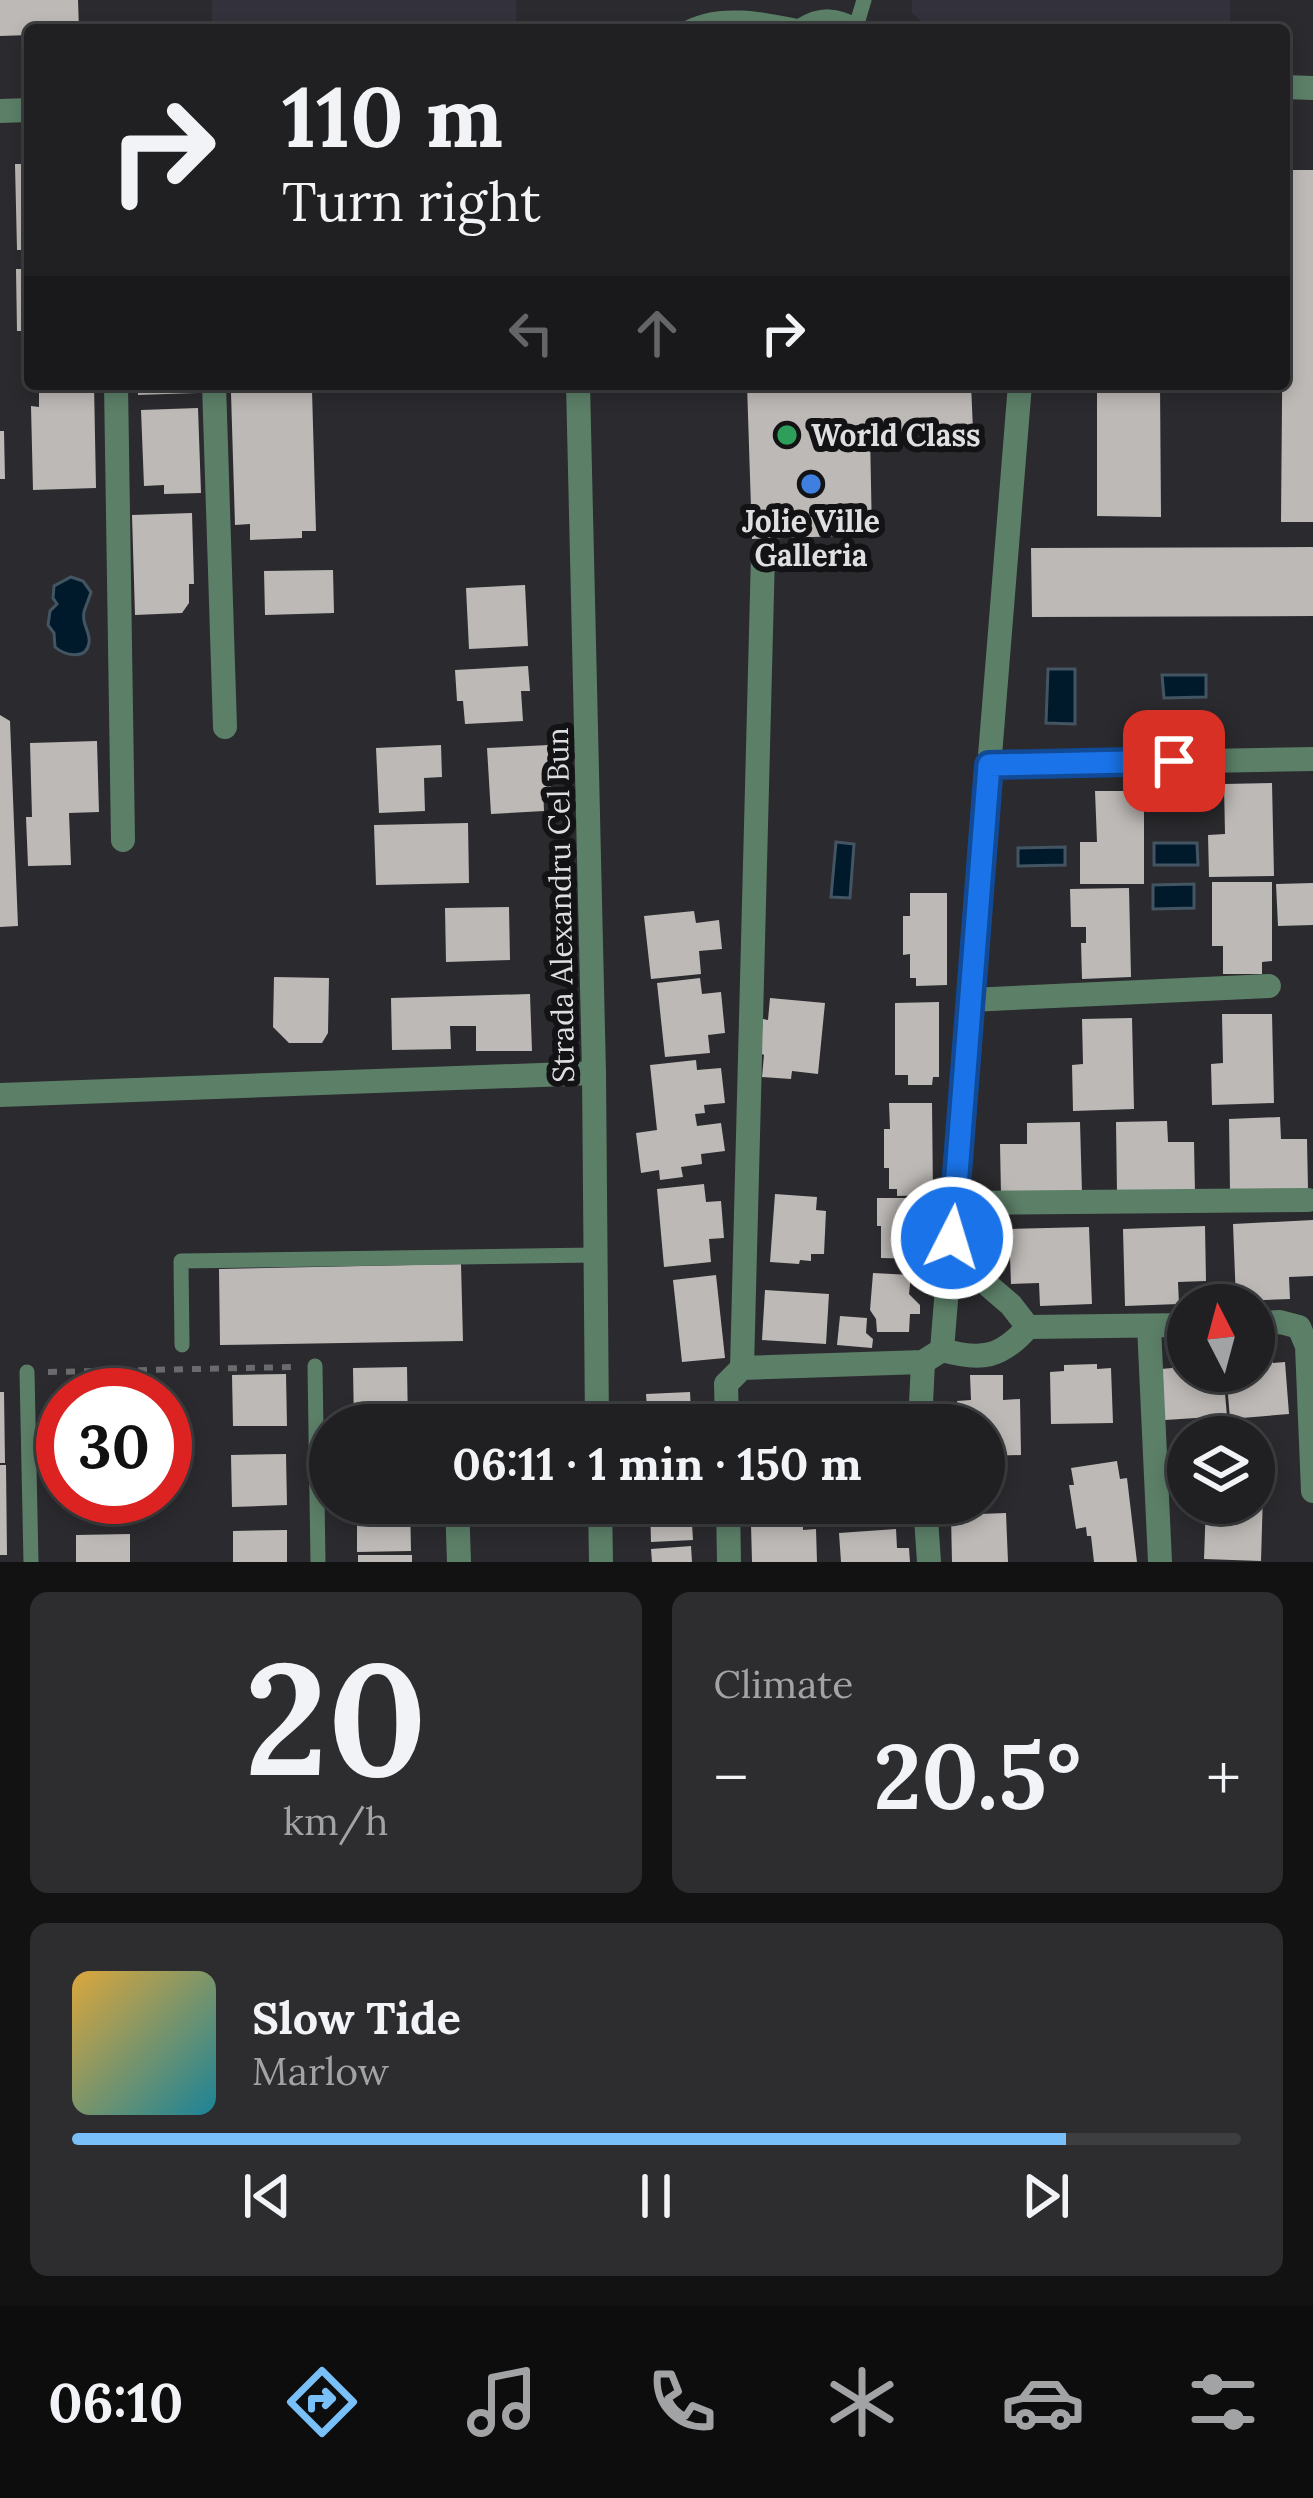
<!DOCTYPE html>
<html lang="en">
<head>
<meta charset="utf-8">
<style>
	:root { --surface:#202022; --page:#2d2d2f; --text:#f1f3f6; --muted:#a2a3a5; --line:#3d3e40; --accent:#79bff8 }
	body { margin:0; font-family:Lora,serif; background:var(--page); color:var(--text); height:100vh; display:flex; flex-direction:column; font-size:45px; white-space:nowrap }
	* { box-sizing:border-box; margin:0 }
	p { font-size:39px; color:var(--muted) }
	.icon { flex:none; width:66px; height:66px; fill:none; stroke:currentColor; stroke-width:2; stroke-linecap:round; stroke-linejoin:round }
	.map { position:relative; height:1562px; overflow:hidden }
	.panel { display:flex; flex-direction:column; gap:30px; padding:30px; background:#121213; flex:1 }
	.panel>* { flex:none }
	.guide { position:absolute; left:24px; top:24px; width:1266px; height:366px; border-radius:12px; box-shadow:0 6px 18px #0003,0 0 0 3px var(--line); background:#202022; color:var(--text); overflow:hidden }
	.needle { width:78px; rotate:354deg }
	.buttons { position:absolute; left:1167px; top:1284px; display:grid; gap:24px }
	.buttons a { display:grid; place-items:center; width:108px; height:108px; border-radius:50%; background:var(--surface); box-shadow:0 6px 18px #0003,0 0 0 3px var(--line); font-size:60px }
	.speed { position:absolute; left:36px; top:1368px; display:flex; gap:24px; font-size:60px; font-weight:700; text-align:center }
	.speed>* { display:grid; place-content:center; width:156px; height:156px; border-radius:50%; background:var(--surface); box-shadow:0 6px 18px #0003,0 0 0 3px var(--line); line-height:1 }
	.speed .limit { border:18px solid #d22; background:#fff; color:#111 }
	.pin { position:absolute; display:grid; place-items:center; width:102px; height:102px; color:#fff; margin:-51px; border-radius:24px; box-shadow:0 6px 18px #0006 }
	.me { position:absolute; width:132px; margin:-66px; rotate:5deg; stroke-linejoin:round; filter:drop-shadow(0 0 9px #0008) }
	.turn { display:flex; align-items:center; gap:42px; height:252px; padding:0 60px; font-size:54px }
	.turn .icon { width:156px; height:156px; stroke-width:2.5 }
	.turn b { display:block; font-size:84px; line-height:102px }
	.lanes { display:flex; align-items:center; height:114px; padding:0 60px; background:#0003; justify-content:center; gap:60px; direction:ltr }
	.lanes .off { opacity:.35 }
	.big { font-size:90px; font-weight:800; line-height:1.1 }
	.panel .tile { flex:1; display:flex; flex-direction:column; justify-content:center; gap:18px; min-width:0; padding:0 42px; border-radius:18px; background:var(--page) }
	.panel .dial { align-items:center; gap:0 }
	.dial b { font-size:156px; line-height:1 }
	.song { display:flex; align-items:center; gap:36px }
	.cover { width:144px; height:144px; border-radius:18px; background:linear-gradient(135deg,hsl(40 70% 55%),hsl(190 70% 35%)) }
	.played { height:12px; border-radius:6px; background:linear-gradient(90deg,var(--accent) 85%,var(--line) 85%) }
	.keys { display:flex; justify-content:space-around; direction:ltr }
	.heat { display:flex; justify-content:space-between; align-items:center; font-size:66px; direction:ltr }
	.panel .tiles { flex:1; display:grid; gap:30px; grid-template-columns:1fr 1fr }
	.tile:last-child { grid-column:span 2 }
	.trip { position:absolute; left:309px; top:1404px; width:696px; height:120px; border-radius:60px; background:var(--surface); box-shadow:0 6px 18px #0003,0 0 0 3px var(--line); font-weight:800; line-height:120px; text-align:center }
	.tab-bar { display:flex; height:192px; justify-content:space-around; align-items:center; background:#0d0d0e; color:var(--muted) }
	.tab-bar .icon { width:84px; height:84px }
	.tab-bar .on { color:var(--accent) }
	.tab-bar b { font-size:54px; color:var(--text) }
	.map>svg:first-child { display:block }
</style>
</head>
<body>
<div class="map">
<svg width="1313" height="1562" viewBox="0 0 1313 1562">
	<rect width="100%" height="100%" fill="#2b2a2e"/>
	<g fill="#33313b">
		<rect x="212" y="0" width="304" height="30"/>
		<path d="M912,0H1230V30H931L912,13Z"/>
	</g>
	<g fill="#001a2b" stroke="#435562" stroke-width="3">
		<path d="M71,577L83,581L91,592C89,599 86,605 84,612C81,624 91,632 89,643C86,661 64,655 55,647L54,633L48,625L50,611L57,604L53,598L54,586Z"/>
		<path d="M1048,669H1075V724L1046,723Z"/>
		<path d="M1162,675H1206V697L1164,698Z"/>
		<path d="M836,842L854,844L850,898L831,897Z"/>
		<path d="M1154,843H1197L1198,865H1154Z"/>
		<path d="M1065,847V865L1018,866V848Z"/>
		<path d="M1194,884V908L1153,909V885Z"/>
	</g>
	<g fill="#bdb9b6">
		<path d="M0,0H78L79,30H30V35L0,36Z"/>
		<path d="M15,164H30V250H17Z"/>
		<path d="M1284,170H1313V522H1281Z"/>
		<path d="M16,269H30V331H17Z"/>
		<path d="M39,384H94L96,488L33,490L31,406L39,407Z"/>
		<path d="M137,384H197V393L138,395Z"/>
		<path d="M747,384H971L973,430L870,433L872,535L752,539Z"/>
		<path d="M1097,384H1160L1161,517L1097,516Z"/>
		<path d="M312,390L316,531H302V538L250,540V524L235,525L231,393Z"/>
		<path d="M198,408L201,493L164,494V485L144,486L141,410Z"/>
		<path d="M0,431H4L5,479H0Z"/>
		<path d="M192,513L194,584H189V603L182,613L135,615L132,515Z"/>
		<path d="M1313,547V616L1032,617L1031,548Z"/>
		<path d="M333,570L334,613L265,615L264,571Z"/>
		<path d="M525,585L528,646L469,649L466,588Z"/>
		<path d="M528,666L530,691H521L523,721L465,724L463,701H457L455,670Z"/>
		<path d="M0,715L10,721L18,926L0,927Z"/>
		<path d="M97,741L99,812L69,813L71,865L28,866L26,817H32L30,743Z"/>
		<path d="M441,745L442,777L424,778L425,811L379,813L376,748Z"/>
		<path d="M549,745L551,788H543L544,811L491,814L487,748Z"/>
		<path d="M1272,783L1274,876L1209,877L1208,835L1225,834L1224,784Z"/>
		<path d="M1095,791H1144V884H1080V842H1097Z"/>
		<path d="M468,823L469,883L376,885L374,825Z"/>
		<path d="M1212,882H1272V961L1262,962V974H1223V946H1212Z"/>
		<path d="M1313,883V925L1278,926L1276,884Z"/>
		<path d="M1129,888L1131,977L1082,979L1081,943H1086V927H1071L1070,889Z"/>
		<path d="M910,893H947V985L916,986V978H910V954L903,955V916H910Z"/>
		<path d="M509,907L510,960L446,962L445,908Z"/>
		<path d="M694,911L696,923L719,920L722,949L699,951L701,974L651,979L644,916Z"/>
		<path d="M274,977L329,978L328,1033L322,1043H289L273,1027Z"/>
		<path d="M700,978L702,994L721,992L725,1033L708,1035L710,1053L665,1057L657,983Z"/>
		<path d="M530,994L532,1051H476V1026H450L451,1049L392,1050L391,998Z"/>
		<path d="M770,998L825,1003L818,1074L792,1071L791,1079L762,1077L764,1055L760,1053L763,1019L768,1020Z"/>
		<path d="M939,1002V1077H933L932,1085H908V1075H895V1003Z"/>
		<path d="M1222,1014H1272L1274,1103L1212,1105L1211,1064L1223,1063Z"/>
		<path d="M1132,1018L1134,1109L1073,1111L1072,1065L1083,1064L1082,1019Z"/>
		<path d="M696,1060L697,1070L721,1068L725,1103L704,1105L705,1113L695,1114L697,1126L721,1123L725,1151L701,1154L702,1164L681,1167L683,1177L660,1180L659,1170L641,1173L636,1133L657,1130L650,1065Z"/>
		<path d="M889,1103H932L933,1195L897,1196V1189H889V1168H884V1129H890Z"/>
		<path d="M1280,1117L1281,1139H1307L1308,1190L1230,1191L1229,1119Z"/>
		<path d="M1167,1121L1168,1142H1194L1195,1193L1117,1194L1116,1122Z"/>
		<path d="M1080,1122L1082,1193L1001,1195L1000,1144H1027V1123Z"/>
		<path d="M704,1184L706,1202L721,1201L724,1238L709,1239L711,1262L664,1267L657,1189Z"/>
		<path d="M775,1194L817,1197L816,1210L826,1211L824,1254H811V1261L800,1260L799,1264L770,1262Z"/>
		<path d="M877,1198H918V1227H922V1243L916,1242V1259L881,1258V1226H877Z"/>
		<path d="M1313,1220V1276L1289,1277L1290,1299L1236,1301L1233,1224Z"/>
		<path d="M1205,1226L1206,1281L1178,1282L1179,1304L1125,1306L1123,1229Z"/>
		<path d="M1089,1227L1092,1304L1040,1306L1039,1283L1011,1284L1009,1229Z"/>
		<path d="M461,1264L463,1341L220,1345L219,1269Z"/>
		<path d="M873,1273L911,1275L909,1294L920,1305V1314H910L909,1332H877L876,1319L870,1310Z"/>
		<path d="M716,1275L725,1358L682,1362L673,1280Z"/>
		<path d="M765,1290L829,1294L826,1344L762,1340Z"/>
		<path d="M840,1316L867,1318L866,1333L873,1339L872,1348L837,1345Z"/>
		<path d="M1272,1359L1273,1363L1285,1362L1289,1414L1230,1419L1226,1371H1254V1360Z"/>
		<path d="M1188,1362V1371H1223L1227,1416L1165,1420L1161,1369L1172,1368V1363Z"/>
		<path d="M1097,1364V1369L1111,1368L1113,1423L1051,1424L1050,1372L1064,1371V1365Z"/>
		<path d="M407,1367L408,1425H354L353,1368Z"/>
		<path d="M286,1374L287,1426H233L232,1375Z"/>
		<path d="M970,1375H1003V1400L1020,1399L1021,1455L984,1456V1425H958L957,1401L971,1400Z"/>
		<path d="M128,1379V1395H74V1381Z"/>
		<path d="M0,1392H4L5,1463H0Z"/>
		<path d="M690,1392L691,1412L705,1411L706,1425H648L646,1394Z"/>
		<path d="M799,1409L800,1425H745L744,1411Z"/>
		<path d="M905,1416V1425H862V1417Z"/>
		<path d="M286,1454L287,1505L232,1507L231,1455Z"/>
		<path d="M1254,1459L1264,1460L1261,1561L1204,1559L1206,1503H1254Z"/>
		<path d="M1117,1461L1120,1479L1127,1478L1137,1562H1094L1091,1536H1087L1086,1527L1076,1529L1069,1485H1074L1071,1468Z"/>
		<path d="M0,1465H6L7,1555H0Z"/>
		<path d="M75,1497H129V1509L75,1510Z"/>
		<path d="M357,1503H410L411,1551L357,1552Z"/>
		<path d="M650,1503H708L709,1523L692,1524L693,1540L651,1542Z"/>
		<path d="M1006,1513L1008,1562H952L951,1515Z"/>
		<path d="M803,1524V1530L816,1529L817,1562H752L751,1525Z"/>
		<path d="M896,1529L897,1548H909L910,1562H841L839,1533Z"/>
		<path d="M287,1530V1562H233V1531Z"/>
		<path d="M130,1534V1562H76V1535Z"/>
		<path d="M691,1546L692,1562H652L651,1549Z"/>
		<rect x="358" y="1555" width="54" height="7"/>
	</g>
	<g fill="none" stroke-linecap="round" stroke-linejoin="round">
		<path stroke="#6b6a6d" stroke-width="6" stroke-dasharray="9 9" stroke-linecap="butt" d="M48,1372L293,1367"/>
		<g stroke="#5c7f68" stroke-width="15">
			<path d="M684,30C718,9 767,20 804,28"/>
			<path d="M855,30L864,0"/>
			<path d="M182,1345L181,1261L595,1255"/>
			<path d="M315,1366L318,1562"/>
			<path d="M27,1372L31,1562"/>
		</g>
		<g stroke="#5c7f68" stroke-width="24">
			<path d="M116,384L123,840"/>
			<path d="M214,384L225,727"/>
			<path d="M578,384L594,1073L597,1425"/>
			<path d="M989,765L1313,759"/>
			<path d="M970,1000L1269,986"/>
			<path d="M0,1095L594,1073"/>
			<path d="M954,1203L1308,1200"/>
			<path d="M952,1237L990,1287L1011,1305L1028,1327"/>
			<path d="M1254,1323L1280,1322L1299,1327L1307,1346L1313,1491"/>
			<path d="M1149,1326L1160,1562"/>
			<path d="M942,1350L1020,384"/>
			<path d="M742,1368L763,554"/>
			<path d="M727,1425L726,1384L742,1368L923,1362L942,1350C981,1361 1001,1358 1028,1327L1188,1325"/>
			<path d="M920,1425L923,1362"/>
			<path d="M457,1503L459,1562"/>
			<path d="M600,1503L601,1562"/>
			<path d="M728,1503L729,1562"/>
			<path d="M925,1503L929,1562"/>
		</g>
		<g stroke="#5c7f68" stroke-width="24">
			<path d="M802,30C821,18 836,19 855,30"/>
			<path d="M1284,87L1313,88"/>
			<path d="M0,111L30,110"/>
		</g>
	</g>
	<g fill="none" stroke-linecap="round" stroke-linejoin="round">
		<g stroke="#114b97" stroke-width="30">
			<path id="route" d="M952,1238L989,765L1174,761"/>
		</g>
		<use href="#route" stroke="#1a73e8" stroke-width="21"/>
	</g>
	<circle fill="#2e9e5b" stroke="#131315" stroke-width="4.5" cx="787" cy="435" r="12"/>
	<circle fill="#3f7fe0" stroke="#131315" stroke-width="4.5" cx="811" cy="484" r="12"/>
	<g text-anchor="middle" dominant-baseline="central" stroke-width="12" stroke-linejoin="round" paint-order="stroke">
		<g font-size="30" font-weight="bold" fill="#dfdee1" stroke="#131315" text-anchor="start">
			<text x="811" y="435">World Class</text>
			<text x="811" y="521" text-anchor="middle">Jolie Ville<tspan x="811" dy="34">Galleria</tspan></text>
		</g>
		<g font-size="30" fill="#dfdee1" stroke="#131315">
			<text transform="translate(560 905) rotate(-91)">Strada Alexandru Cel Bun</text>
		</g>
	</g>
</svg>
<div class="buttons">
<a><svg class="needle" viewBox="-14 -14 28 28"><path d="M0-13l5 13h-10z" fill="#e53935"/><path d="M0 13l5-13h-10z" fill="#a2a3a5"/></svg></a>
<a><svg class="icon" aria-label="layers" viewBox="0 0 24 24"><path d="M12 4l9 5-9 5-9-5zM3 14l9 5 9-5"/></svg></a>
</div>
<div class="speed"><div class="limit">30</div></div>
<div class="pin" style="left:1174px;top:761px;background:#d93025"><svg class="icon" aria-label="arrive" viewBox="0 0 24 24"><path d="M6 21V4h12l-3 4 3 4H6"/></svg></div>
<svg class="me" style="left:952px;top:1238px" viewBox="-20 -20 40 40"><circle r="17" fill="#1a73e8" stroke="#fff" stroke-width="3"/><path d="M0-11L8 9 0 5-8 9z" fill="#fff"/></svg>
<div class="trip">06:11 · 1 min · 150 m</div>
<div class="guide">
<div class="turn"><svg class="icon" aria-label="right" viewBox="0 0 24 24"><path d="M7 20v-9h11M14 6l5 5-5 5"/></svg><div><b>110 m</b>Turn right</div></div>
<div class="lanes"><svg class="icon off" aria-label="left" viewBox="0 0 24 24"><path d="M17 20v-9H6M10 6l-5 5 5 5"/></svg><svg class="icon off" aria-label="ahead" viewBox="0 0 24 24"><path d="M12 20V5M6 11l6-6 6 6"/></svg><svg class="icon" aria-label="right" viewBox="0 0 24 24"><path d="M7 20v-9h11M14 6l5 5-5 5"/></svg></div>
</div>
</div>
<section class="panel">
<div class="tiles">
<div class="tile dial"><b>20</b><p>km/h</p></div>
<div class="tile"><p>Climate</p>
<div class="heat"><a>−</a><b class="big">20.5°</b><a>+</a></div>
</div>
<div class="tile">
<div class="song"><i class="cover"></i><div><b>Slow Tide</b><p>Marlow</p></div></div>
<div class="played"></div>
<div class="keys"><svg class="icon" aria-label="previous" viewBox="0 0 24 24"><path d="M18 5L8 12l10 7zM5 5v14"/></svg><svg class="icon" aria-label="pause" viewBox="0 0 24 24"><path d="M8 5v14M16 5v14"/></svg><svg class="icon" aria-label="next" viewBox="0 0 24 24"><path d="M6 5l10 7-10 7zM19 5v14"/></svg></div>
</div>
</div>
</section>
<nav class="tab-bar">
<b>06:10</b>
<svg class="icon on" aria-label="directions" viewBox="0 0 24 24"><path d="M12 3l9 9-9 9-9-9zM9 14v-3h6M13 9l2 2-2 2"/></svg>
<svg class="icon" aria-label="music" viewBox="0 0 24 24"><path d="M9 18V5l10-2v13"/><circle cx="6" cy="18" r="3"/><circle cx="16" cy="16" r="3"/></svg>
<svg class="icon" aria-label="phone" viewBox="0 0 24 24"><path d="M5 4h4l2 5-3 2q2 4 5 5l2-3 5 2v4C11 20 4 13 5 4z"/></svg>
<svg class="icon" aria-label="climate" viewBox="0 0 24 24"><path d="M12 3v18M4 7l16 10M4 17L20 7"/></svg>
<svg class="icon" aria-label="car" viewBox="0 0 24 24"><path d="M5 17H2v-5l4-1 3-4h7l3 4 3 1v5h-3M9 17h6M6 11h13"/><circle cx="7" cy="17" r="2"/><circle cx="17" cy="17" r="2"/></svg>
<svg class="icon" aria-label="filters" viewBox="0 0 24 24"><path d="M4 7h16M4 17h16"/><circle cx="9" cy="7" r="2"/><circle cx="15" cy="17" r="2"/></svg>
</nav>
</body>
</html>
